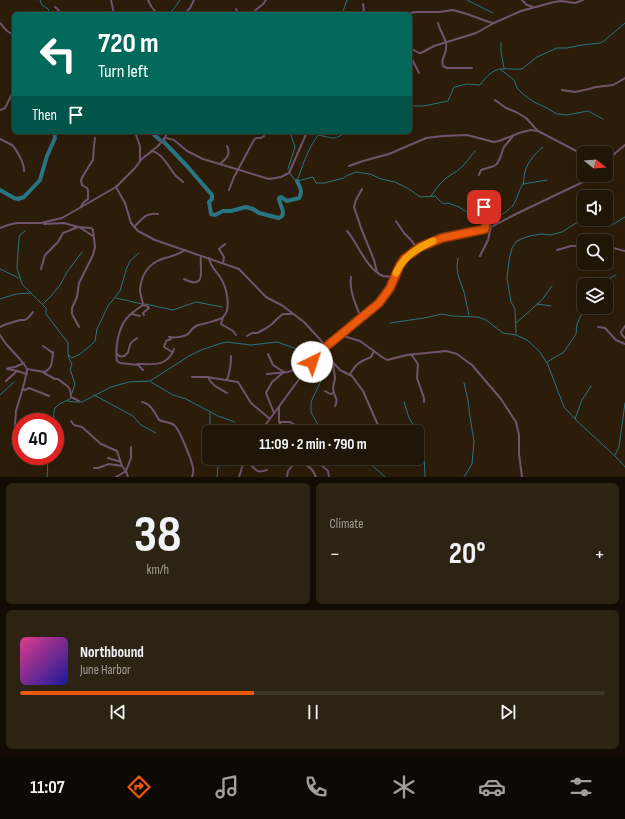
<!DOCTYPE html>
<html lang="en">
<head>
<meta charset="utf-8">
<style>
	:root { --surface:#201607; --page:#2d2315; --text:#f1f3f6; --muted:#a29f9b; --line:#3d3528; --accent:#ea580c }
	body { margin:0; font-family:"Sofia Sans Condensed",sans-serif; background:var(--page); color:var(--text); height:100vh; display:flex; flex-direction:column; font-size:15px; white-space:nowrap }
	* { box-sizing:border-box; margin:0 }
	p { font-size:13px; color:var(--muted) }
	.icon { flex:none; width:22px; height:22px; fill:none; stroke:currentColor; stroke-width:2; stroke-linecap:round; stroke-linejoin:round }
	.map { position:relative; height:477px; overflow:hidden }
	.panel { display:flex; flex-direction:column; gap:6px; padding:6px; background:#120c04; flex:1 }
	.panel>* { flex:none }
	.top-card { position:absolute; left:12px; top:12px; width:400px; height:122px; border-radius:6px; box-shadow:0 4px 16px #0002,0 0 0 1px var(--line); background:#00695c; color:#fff; overflow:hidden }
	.needle { width:26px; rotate:107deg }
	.buttons { position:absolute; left:577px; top:146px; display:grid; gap:8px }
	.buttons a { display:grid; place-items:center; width:36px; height:36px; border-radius:6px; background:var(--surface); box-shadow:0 4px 16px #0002,0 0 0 1px var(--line); font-size:20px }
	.speed { position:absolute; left:12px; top:413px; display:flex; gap:8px; font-size:20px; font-weight:700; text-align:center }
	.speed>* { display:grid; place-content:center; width:52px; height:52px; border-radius:50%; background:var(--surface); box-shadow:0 4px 16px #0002,0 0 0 1px var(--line); line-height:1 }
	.speed .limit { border:6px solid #d22; background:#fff; color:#111 }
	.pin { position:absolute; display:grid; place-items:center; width:34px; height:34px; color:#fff; margin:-17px; border-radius:8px; box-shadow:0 2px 6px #0006 }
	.me { position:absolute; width:44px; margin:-22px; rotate:41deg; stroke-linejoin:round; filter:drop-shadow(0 0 3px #0008) }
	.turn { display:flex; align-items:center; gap:14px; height:84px; padding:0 20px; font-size:18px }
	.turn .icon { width:52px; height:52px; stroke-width:2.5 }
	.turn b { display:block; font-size:28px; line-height:34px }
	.then { display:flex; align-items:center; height:38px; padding:0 20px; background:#0003; gap:8px; font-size:15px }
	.big { font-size:30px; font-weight:700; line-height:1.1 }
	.panel .tile { flex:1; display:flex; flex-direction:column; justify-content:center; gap:6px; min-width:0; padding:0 14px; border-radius:6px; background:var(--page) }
	.panel .dial { align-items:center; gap:0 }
	.dial b { font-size:52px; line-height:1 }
	.song { display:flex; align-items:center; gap:12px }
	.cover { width:48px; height:48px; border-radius:6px; background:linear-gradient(135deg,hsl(330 70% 55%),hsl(240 70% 35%)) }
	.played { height:4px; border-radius:2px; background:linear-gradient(90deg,var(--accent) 40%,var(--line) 40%) }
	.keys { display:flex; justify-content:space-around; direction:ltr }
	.heat { display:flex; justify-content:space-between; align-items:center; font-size:22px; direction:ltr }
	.panel .tiles { flex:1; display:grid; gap:6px; grid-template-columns:1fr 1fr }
	.tile:last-child { grid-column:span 2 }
	.trip { position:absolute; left:202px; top:425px; width:222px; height:40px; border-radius:6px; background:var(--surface); box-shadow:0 4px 16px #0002,0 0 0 1px var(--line); font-weight:700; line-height:40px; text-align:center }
	.menu { display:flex; height:64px; justify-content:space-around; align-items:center; background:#0d0903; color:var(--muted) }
	.menu .icon { width:28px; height:28px }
	.menu .on { color:var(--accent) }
	.menu b { font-size:18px; color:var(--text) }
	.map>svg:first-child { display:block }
</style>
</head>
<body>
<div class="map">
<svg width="625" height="477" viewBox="0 0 625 477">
	<rect width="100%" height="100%" fill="#2b1d09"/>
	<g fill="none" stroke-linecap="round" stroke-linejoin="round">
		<g stroke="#2a7583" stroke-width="1">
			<path d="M40,0L42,5L48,9L50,14"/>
			<path d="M467,0L493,13"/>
			<path d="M170,14L180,0"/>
			<path d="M342,14L347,0"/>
			<path d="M501,43V52L504,68"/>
			<path d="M500,69L514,80L517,88L524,95L534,102L545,107L557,114L567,115L588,111L603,119"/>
			<path d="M410,106H424L448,101L454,87L467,84L480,85C483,81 487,76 491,73C500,66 512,70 522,69L537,57L557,48H567L582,45L600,43L604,41L625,23"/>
			<path d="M288,169L295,147L290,132"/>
			<path d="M290,173L294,179L297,181L313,177L316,183H324L344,178L346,176L356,172L370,174L381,179L395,182L409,189L420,197L435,196L440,201L444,204L448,203L459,207L467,212L472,211L480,214L483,219L486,218"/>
			<path d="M297,181L305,159L311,146L318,135C332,137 332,142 346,132"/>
			<path d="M523,184C524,181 524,179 524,177C525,165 534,154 543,147"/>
			<path d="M431,196L439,185L446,178L457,171L463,166L475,151"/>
			<path d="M512,207C517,201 518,191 523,184L547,180"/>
			<path d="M488,218C497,217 504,215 510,208"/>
			<path d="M25,231L20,235L19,238L17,268L22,284L46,308V314L68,343V355L72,365L70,369L75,384L72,393"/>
			<path d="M458,258L457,267L458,275L464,292L469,315"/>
			<path d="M0,269L19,278"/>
			<path d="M601,285L606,280L616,275"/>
			<path d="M116,298L142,304"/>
			<path d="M0,299L16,294L31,293"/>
			<path d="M43,304L52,295L60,285L67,272L82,252"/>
			<path d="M145,304L173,310L196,302L222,307"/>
			<path d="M537,304L551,306"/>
			<path d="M390,323L424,318L442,314L452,316L478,317L486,320L503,333L516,335L527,340L540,352L548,365L564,407L578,422L615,456L625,467"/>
			<path d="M516,323L542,300L552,286"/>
			<path d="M516,334L515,309L511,302L507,278L509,260L512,248L516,242L521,239L530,236L541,234L550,235L562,232L579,221L612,225L625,217"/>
			<path d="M69,355L72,358L80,354L90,346L95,341L97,329L108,306L120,291L126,270L130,261L139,253"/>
			<path d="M547,362L564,352L576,334L577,324L580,317L588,307"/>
			<path d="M151,382L173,395L186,399L218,416L235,422"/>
			<path d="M0,395L14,382"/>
			<path d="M94,395L133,416L141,425L156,433"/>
			<path d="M67,401L76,402H82L111,387L129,382L150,381L189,356L201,350L222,343L227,342L251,345L277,342L300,350"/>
			<path d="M404,402L409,418L417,431L422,444L424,454L425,477"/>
			<path d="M210,413V425L211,432"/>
			<path d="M575,419L582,400L591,386"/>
			<path d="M55,422C55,419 53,415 54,412C54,404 66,402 71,398"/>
			<path d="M55,425V426"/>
			<path d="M322,432L311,412V402L326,370"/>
			<path d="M615,455L619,447L625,403"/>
			<path d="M364,458L385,477"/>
			<path d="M47,477C49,470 46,463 48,456"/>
			<path d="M217,477L219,458"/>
			<path d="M464,477L472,464L474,441L470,417L468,400L464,383"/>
		</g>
		<g stroke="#2a7583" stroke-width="4">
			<path d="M151,132L160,140"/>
			<path d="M163,141L186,165L212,195V199L209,202L211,214L215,215L223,211H231L246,207L253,209L259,213L279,218C288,214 279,205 279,198L281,197L287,201L299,198C303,192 300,187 297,181"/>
			<path d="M0,190L14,198L18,199L24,197L40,180L47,156L55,138L54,132"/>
		</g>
		<g stroke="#72536d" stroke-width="2">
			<path d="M111,0L114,14"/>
			<path d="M148,0L151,6L157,14"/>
			<path d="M522,0L527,5L533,7"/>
			<path d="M55,7L63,14"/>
			<path d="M236,9L238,14"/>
			<path d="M381,12L394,14"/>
			<path d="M185,14L190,8L194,0"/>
			<path d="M251,14L263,4L266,0"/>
			<path d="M363,14L364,10L363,4"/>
			<path d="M404,14L416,12H439L453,10L467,14L489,22L493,23"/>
			<path d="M0,23L7,31L14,35"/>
			<path d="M438,23C440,31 445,37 446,44C448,53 440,58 443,66L447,68H472"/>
			<path d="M410,48L419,53H421L434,46L476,33L494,23L521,11L554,2L561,1L575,3L583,0"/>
			<path d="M410,55L419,73"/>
			<path d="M562,90L575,92L589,89L596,87L613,85L625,78"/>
			<path d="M495,100L506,108L516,112L526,118L537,130"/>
			<path d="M0,110L3,109L5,108L14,90"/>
			<path d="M164,138H166L174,140L187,151L203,159L269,179L281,177L289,173L307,132"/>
			<path d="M0,139C4,141 8,143 12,145C17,150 25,165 24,171"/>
			<path d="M151,151C162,152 169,168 176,176C178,178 181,180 183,182"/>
			<path d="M140,161C144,156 149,154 153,150C159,146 165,138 168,132"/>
			<path d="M606,161L625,145"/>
			<path d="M220,164C226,159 231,155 227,146"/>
			<path d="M349,166L363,161L389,154L426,138L443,136L467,135L494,142L499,141L522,132L531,130L538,131L584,155"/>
			<path d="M479,175L481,170L494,166L497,164L500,158L504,147L513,136"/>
			<path d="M116,187L125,203L131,223L138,231L155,240L239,269L266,297L283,306L304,322L326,346"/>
			<path d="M362,189L356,200L354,207L361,228L374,260L377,272"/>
			<path d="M229,190L234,177L254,140L256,138H261L264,136"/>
			<path d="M484,204V211L487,218L485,229"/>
			<path d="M81,207L83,203L88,199V190L87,188L82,185L81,180L83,176L89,166L93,160L94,145L95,138"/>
			<path d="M396,221L404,233L412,241L417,249"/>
			<path d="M44,224L64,223L78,227L91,228L93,230L95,247L93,255L79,283L77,297L72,308V314L79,327"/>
			<path d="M79,227L93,236"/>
			<path d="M134,227C142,220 145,212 158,214"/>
			<path d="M0,228L8,225L17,223H41L62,218L116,187L135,168L140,161V146L135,132"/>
			<path d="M347,231C358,243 366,269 383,276C387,277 391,276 395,276"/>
			<path d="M588,241L596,240L601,241"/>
			<path d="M606,244L613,248L625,251"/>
			<path d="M557,250L571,246H580L584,243"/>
			<path d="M480,256L488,240L491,226"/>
			<path d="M223,263L224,257L219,249L225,244"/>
			<path d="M41,269L45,255L58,242L63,233L78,227"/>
			<path d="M351,277C349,291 356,305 361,318"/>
			<path d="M184,279C208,291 199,267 201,256"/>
			<path d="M143,305L147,306L149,308L143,313L144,315"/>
			<path d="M132,314L140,316"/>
			<path d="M223,317L221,324L233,331L236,335"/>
			<path d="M625,326L621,332L622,335L625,338"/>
			<path d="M0,327L4,325L20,320H25L28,318L33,312"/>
			<path d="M598,327L605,328L616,340L625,344"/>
			<path d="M0,335L6,344L19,358L26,367L27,370L24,384L16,411L15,424L16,435L14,441"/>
			<path d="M340,335L360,341L382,357L387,360L407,355L446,351L457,354L472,365L501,399L516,422L519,435V454L522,477"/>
			<path d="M247,336L252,333H257L265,329L272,324L278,318L283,314H292"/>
			<path d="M169,337C174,338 185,337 189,333C193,328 192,328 198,325C204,324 218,320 222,318C233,310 226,286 220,277C216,271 210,266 209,258"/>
			<path d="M171,339L166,341L164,347L172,352"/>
			<path d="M43,346L53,353"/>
			<path d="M320,352L329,358L340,370L352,376L363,391L381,432"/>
			<path d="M117,354C121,358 125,357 128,352C129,350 129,347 130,345C131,342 134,340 137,338"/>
			<path d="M268,354L273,365L284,372L272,382L266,393L274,413"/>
			<path d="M411,354L418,364L417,378L424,398V402"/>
			<path d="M137,364C152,364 168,367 174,349"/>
			<path d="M27,369L44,372C53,369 52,360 53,352"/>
			<path d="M143,370L138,365L120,363L117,361C115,348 118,330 126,319C131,313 137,309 143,305C143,300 140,296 140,290C141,276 148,264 162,259C170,257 178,255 185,250"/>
			<path d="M18,371L7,369L9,368L15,367L24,363"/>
			<path d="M44,373L55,379"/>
			<path d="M267,374L288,372L293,370L300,365L312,363"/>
			<path d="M350,374C357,363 359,362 371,357L374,351"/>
			<path d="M192,377H207L238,382L251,403L270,419"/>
			<path d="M208,377C211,385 220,389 227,393"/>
			<path d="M56,379H58C66,386 71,385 71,397L79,401"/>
			<path d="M227,380C230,372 231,365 231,356"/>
			<path d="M6,381L17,371L27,374"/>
			<path d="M23,389L25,390L29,388L49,396"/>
			<path d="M325,391L330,394L334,393L333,388L335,378L333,364"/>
			<path d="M334,393C336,398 338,401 335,406"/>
			<path d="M142,402C150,403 155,413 159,420C163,422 170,422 174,425C179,428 192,461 193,468C194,471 193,474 192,477"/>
			<path d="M279,407V421L283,432"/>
			<path d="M71,421L74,425L82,427L101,444L117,451L122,466L126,471"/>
			<path d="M279,422H290L307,432"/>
			<path d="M260,432L275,412L316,356L322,350L379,303L390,288L400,265L405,258L420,247L442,238L480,230L493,226L516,214L585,181L594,175"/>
			<path d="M108,458L121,462"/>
			<path d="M246,458C248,462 250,463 252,466C258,473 259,472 267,470"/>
			<path d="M295,458C301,467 311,462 316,477"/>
			<path d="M299,463L317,460L320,464L328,471L329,477"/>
			<path d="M94,468H98L109,464L122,466"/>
			<path d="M126,471L131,458V447"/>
			<path d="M116,477L126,471L128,477"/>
			<path d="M239,477L245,458"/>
			<path d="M287,477L288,471L292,466L293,458"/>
		</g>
	</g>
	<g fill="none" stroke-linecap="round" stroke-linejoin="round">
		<g stroke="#983908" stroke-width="10">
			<path id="route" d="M312,362L322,350L379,303L390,288L400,265L405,258L412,253L420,247L442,238L485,229L487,218L484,211V207"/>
		</g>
		<use href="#route" stroke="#ea580c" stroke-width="7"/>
		<path stroke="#f59e0b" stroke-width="7" d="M396,273C404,256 416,249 433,241"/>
	</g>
</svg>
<div class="buttons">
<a><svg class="needle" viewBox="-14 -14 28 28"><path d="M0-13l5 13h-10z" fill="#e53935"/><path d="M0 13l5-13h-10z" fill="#a29f9b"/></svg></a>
<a><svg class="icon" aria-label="sound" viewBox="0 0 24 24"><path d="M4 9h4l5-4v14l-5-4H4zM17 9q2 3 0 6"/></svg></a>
<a><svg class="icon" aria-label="search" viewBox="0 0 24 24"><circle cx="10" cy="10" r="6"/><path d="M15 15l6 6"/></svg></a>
<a><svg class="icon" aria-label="layers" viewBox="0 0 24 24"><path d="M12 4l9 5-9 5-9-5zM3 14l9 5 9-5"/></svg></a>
</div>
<div class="speed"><div class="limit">40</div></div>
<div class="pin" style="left:484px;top:207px;background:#d93025"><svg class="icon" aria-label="arrive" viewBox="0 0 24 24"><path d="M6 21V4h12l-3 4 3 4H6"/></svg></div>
<svg class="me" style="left:312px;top:362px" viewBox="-20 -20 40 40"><circle r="19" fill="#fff"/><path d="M0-13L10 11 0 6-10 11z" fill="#ea580c"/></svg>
<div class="trip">11:09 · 2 min · 790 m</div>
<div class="top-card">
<div class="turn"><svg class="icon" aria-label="left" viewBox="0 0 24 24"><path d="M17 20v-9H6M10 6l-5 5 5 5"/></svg><div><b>720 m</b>Turn left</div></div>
<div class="then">Then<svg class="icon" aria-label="arrive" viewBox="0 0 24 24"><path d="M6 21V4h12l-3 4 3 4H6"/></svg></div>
</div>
</div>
<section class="panel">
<div class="tiles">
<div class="tile dial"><b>38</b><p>km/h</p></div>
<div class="tile"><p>Climate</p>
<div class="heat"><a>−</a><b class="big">20°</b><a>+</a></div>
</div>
<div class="tile">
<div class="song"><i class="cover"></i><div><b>Northbound</b><p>June Harbor</p></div></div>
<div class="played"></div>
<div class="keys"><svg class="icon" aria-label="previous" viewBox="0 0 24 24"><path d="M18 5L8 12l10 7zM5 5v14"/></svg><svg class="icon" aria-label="pause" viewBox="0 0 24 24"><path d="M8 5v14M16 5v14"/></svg><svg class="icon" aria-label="next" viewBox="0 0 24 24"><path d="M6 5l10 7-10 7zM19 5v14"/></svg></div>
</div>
</div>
</section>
<nav class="menu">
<b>11:07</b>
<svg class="icon on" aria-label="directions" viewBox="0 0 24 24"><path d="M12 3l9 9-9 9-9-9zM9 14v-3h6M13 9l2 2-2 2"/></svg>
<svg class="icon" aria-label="music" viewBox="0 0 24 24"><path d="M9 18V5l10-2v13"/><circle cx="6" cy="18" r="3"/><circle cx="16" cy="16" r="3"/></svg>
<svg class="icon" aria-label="phone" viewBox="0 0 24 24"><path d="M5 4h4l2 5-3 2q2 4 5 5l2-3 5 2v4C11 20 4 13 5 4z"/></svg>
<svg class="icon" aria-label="climate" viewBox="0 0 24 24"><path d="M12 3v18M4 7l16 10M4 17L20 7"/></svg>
<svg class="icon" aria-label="car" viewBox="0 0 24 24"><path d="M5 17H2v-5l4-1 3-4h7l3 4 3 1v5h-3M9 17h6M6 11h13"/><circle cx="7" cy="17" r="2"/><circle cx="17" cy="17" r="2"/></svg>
<svg class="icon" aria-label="filters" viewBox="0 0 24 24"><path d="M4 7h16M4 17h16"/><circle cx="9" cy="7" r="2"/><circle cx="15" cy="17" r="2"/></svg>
</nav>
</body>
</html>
